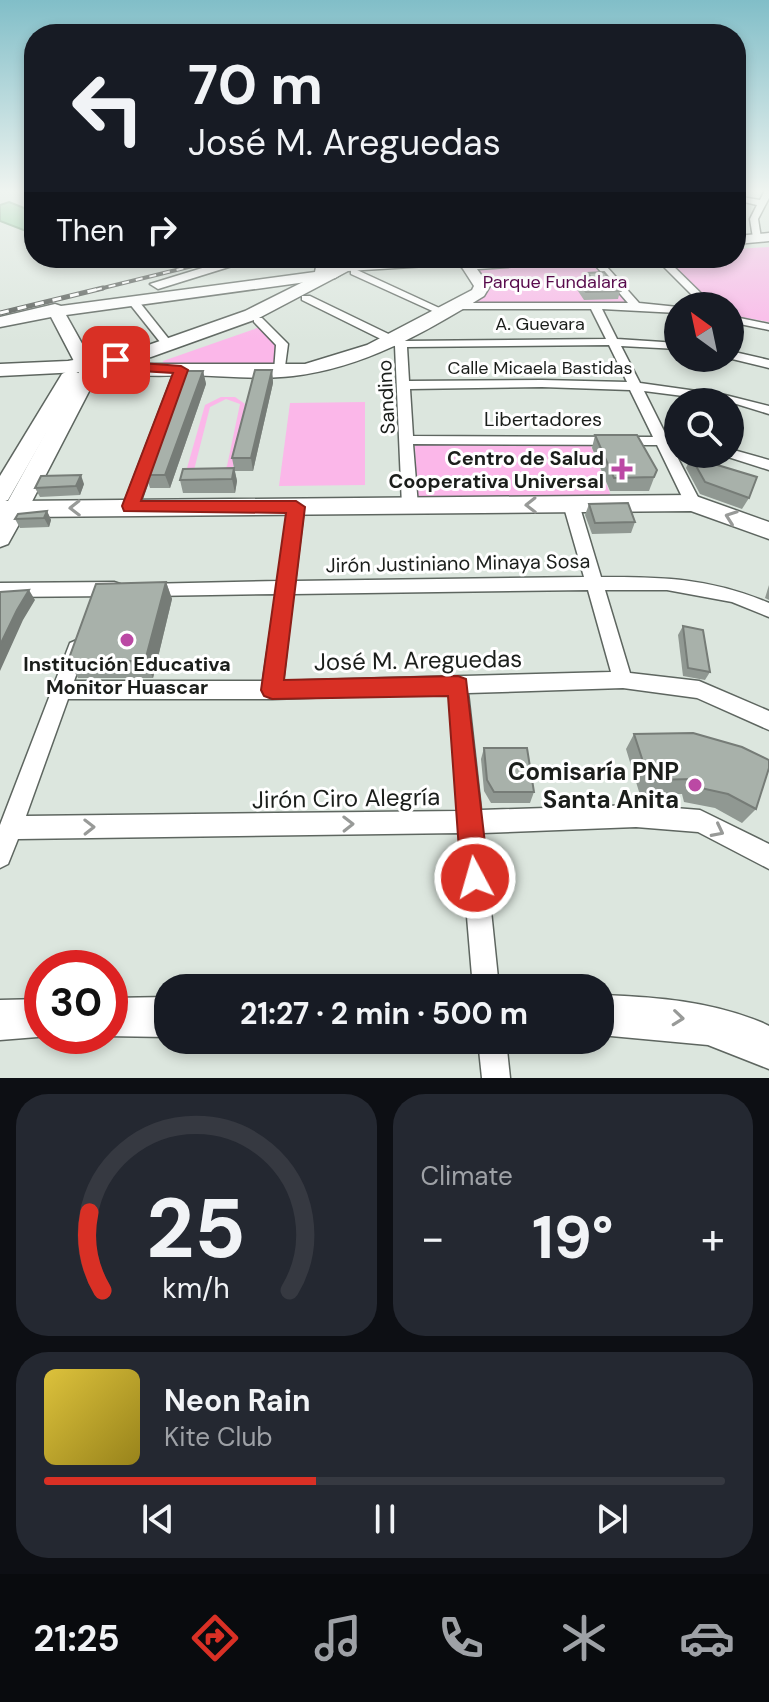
<!DOCTYPE html>
<html lang="en">
<head>
<meta charset="utf-8">
<style>
	:root { --surface:#171b24; --page:#242831; --text:#f1f3f6; --muted:#9ea1a6; --line:#363941; --accent:#d93025 }
	body { margin:0; font-family:"DM Sans",sans-serif; background:var(--page); color:var(--text); height:100vh; display:flex; flex-direction:column; font-size:30px; white-space:nowrap }
	* { box-sizing:border-box; margin:0 }
	p { font-size:26px; color:var(--muted) }
	.icon { flex:none; width:44px; height:44px; fill:none; stroke:currentColor; stroke-width:2; stroke-linecap:round; stroke-linejoin:round }
	.map { position:relative; height:1078px; overflow:hidden }
	.side { display:flex; flex-direction:column; gap:16px; padding:16px; background:#0d0f14; flex:1 }
	.side>* { flex:none }
	.top-card { position:absolute; left:24px; top:24px; width:722px; height:244px; border-radius:32px; box-shadow:0 4px 12px #0003; background:#171b24; color:var(--text); overflow:hidden }
	.needle { width:52px; rotate:327deg }
	.buttons { position:absolute; left:664px; top:292px; display:grid; gap:16px }
	.buttons a { display:grid; place-items:center; width:80px; height:80px; border-radius:50%; background:var(--surface); box-shadow:0 4px 12px #0003; font-size:40px }
	.speed { position:absolute; left:24px; top:950px; display:flex; gap:16px; font-size:40px; font-weight:700; text-align:center }
	.speed>* { display:grid; place-content:center; width:104px; height:104px; border-radius:50%; background:var(--surface); box-shadow:0 4px 12px #0003; line-height:1 }
	.speed .limit { border:12px solid #d22; background:#fff; color:#111 }
	.pin { position:absolute; display:grid; place-items:center; width:68px; height:68px; color:#fff; margin:-34px; border-radius:16px; box-shadow:0 4px 12px #0006 }
	.me { position:absolute; width:88px; margin:-44px; rotate:354deg; stroke-linejoin:round; filter:drop-shadow(0 0 6px #0008) }
	.turn { display:flex; align-items:center; gap:28px; height:168px; padding:0 32px; font-size:36px }
	.turn .icon { width:104px; height:104px; stroke-width:2.5 }
	.turn b { display:block; font-size:56px; line-height:68px }
	.then { display:flex; align-items:center; height:76px; padding:0 32px; background:#0003; gap:16px; font-size:30px }
	.big { font-size:60px; font-weight:700; line-height:1.1 }
	.side .tile { flex:1; display:flex; flex-direction:column; justify-content:center; gap:12px; min-width:0; padding:0 28px; border-radius:32px; background:var(--page) }
	.side .dial { align-items:center; gap:0 }
	.dial svg { height:208px; overflow:visible; fill:none; stroke:var(--line); stroke-width:7; stroke-linecap:round; text-anchor:middle }
	.dial text { fill:var(--text); stroke:none }
	.song { display:flex; align-items:center; gap:24px }
	.cover { width:96px; height:96px; border-radius:12px; background:linear-gradient(135deg,hsl(50 70% 55%),hsl(50 70% 35%)) }
	.played { height:8px; border-radius:4px; background:linear-gradient(90deg,var(--accent) 40%,var(--line) 40%) }
	.keys { display:flex; justify-content:space-around; direction:ltr }
	.heat { display:flex; justify-content:space-between; align-items:center; font-size:44px; direction:ltr }
	.side .tiles { flex:1; display:grid; gap:16px; grid-template-columns:1fr 1fr }
	.tile:last-child { grid-column:span 2 }
	.trip { position:absolute; left:154px; top:974px; width:460px; height:80px; border-radius:32px; background:var(--surface); box-shadow:0 4px 12px #0003; font-weight:700; line-height:80px; text-align:center }
	.menu { display:flex; height:128px; justify-content:space-around; align-items:center; background:#090b0e; color:var(--muted) }
	.menu .icon { width:56px; height:56px }
	.menu .current { color:var(--accent) }
	.menu b { font-size:36px; color:var(--text) }
	.map>svg:first-child { display:block }
</style>
</head>
<body>
<div class="map">
<svg width="769" height="1078" viewBox="0 0 769 1078">
	<rect width="100%" height="100%" fill="#dce6de"/>
	<g fill="#fbb7e9" fill-rule="evenodd">
		<path d="M769,247V322L730,315V306H713L666,258H736V249Z"/>
		<path d="M591,259L628,303L475,302L488,288L474,267Z"/>
		<path d="M260,327L277,344L279,368L164,366L163,361Z"/>
		<path d="M221,397H235L245,404L233,467L193,475L187,468L205,405ZM226,399L240,404L227,466L224,470H194L210,407Z"/>
		<path d="M365,402V485L279,486L290,403Z"/>
		<path d="M590,444L612,498L417,502L415,445Z"/>
	</g>
	<path fill="#87cc98" stroke="#679872" stroke-width="2" d="M9,202L34,212V234L0,221V205Z"/>
	<g fill="none" stroke-linecap="round" stroke-linejoin="round">
		<g stroke="#5e6660" stroke-width="3">
			<g id="street">
				<path d="M765,190H769V198L758,219L761,238L757,241L753,238L750,219L757,205L736,200V196L760,200Z"/>
				<path d="M589,258H599L639,303L678,307V313L602,309L617,339L678,343V349L621,346L640,383L725,395L769,406V414L730,402L644,391L667,437H678V445H671L701,503L693,508L685,503L657,445L413,444L418,506L415,510H405L402,506L395,346L302,300V296H310L403,341L606,339L591,309H456L451,306L456,303H628ZM609,345L627,382L542,380L409,381L407,347ZM542,387L630,390L653,437L413,436L410,389Z"/>
				<path d="M655,258H665L714,306H703Z"/>
				<path d="M351,270H357L448,312L439,314L351,274Z"/>
				<path d="M129,299H137L172,343V347H164L129,303Z"/>
				<path d="M730,316L769,324V330L730,322Z"/>
				<path d="M254,318H262L288,344L284,374L280,375L274,371L276,345L254,322Z"/>
				<path d="M730,351L769,360V368L728,358Z"/>
				<path d="M181,366L187,370L139,506L136,510H126L123,506L175,370Z"/>
				<path d="M730,449L769,460V470L725,456L724,454H730Z"/>
				<path d="M571,499L579,504L601,577C664,577 710,578 769,603V617L732,602L667,590H605L630,673L699,681L769,711V730L697,698L623,688L468,693L481,810L636,805L700,810L769,844V869L698,832L636,827L483,833L499,988H473L460,833L18,839L8,864L0,868V825L70,643L77,640L84,643L86,648L74,681H263L276,594L150,596L144,594L141,589L144,584L278,581L288,507L296,502L304,507L295,581L584,577L563,504ZM588,590L611,672L283,681L293,594ZM449,693L458,811L26,816L68,699H272Z"/>
				<path d="M114,582L120,584L123,589L120,594L114,596L0,597V583Z"/>
				<path d="M478,1040H506L510,1078H482Z"/>
			</g>
		</g>
		<g stroke="#5e6660" stroke-width="3">
			<g id="secondary">
				<path d="M235,258H258L158,289L150,284Z"/>
				<path d="M350,258H367L335,278L66,315L94,365L85,370L76,365L51,317L0,327V317L55,304L61,306L315,272L316,267Z"/>
				<path d="M456,258H469L487,283L490,286L484,296C426,332 363,368 293,376C259,380 224,376 189,375C164,375 125,381 107,360L116,355L150,364H305L367,345L472,290L474,286Z"/>
				<path d="M71,369L80,374L8,500L0,503V476L62,374Z"/>
				<path d="M693,495L769,522V539L691,511L23,517L8,544L0,547V517L8,503L16,501Z"/>
				<path d="M600,995C657,997 710,1001 763,1023L769,1026V1069L708,1045L600,1035Z"/>
				<path d="M168,997V1037L104,1036H110V998Z"/>
				<path d="M42,999V1036H50L0,1040V1000Z"/>
			</g>
		</g>
		<g stroke="#5e6660" stroke-width="3">
			<g id="primary">
				<path d="M769,233V241L736,244V236Z"/>
				<path d="M410,258H569L561,263L465,270L458,264L348,271L257,319L151,357L96,368L99,372L25,515L0,519V501H8L79,372L0,376V364L68,361L140,348L245,311L339,264Z"/>
			</g>
		</g>
		<use href="#street" fill="#fff" fill-rule="evenodd"/>
		<use href="#secondary" fill="#fff" fill-rule="evenodd"/>
		<use href="#primary" fill="#fff" fill-rule="evenodd"/>
		<g stroke="#545955" stroke-width="4">
			<path id="rail-far1" d="M95,290L225,258"/>
		</g>
		<g stroke="#545955" stroke-width="5">
			<path id="rail" d="M0,313L103,288"/>
		</g>
		<use href="#rail-far1" stroke="#fff" stroke-width="2" stroke-dasharray="7" stroke-linecap="butt"/>
		<use href="#rail" stroke="#fff" stroke-width="3" stroke-dasharray="9" stroke-linecap="butt"/>
	</g>
	<g fill="#909892">
		<path d="M588,273L620,291L618,299L584,300L576,288L578,281L586,280Z"/>
		<path d="M272,370L273,383L253,471H235L237,481L235,493H183L180,480L234,468L232,458Z"/>
		<path d="M203,371L206,384L170,488H150L146,475Z"/>
		<path d="M595,435L657,470L649,491H610L592,448Z"/>
		<path d="M691,457L749,498L742,509L700,494L686,468Z"/>
		<path d="M84,484L80,495L40,497L35,488Z"/>
		<path d="M589,504L635,522L631,533L592,534L585,515Z"/>
		<path d="M47,511L51,520L49,527L20,528L15,519Z"/>
		<path d="M166,582L172,599L153,678H78L68,661Z"/>
		<path d="M769,585V600L765,598Z"/>
		<path d="M683,626L710,672L705,680L683,676L678,635Z"/>
		<path d="M634,734L756,809L742,823L715,808L684,802L682,794L640,795L626,749Z"/>
		<path d="M484,748L534,792L530,803H491L484,791L481,759Z"/>
	</g>
	<g fill="#767c77">
		<path d="M272,370L273,383L253,471L251,458Z"/>
		<path d="M203,371L206,384L170,488L165,475Z"/>
		<path d="M234,468L237,481L235,493L232,479Z"/>
		<path d="M81,475L84,484L80,495L76,486Z"/>
		<path d="M47,511L51,520L49,527L44,518Z"/>
		<path d="M166,582L172,599L153,678L145,661Z"/>
		<path d="M29,590L35,600L23,620L0,671V645L17,610Z"/>
	</g>
	<g fill="#a8b1aa" stroke="#767c77" stroke-width="2">
		<path d="M604,272L620,291L586,292L578,281L593,280L588,273Z"/>
		<path d="M255,370H272L251,458H232Z"/>
		<path d="M187,371H203L165,475H146Z"/>
		<path d="M595,435H637L657,470L654,477L614,478Z"/>
		<path d="M691,457L757,477L749,498L705,482Z"/>
		<path d="M234,468L232,479L180,480L183,469Z"/>
		<path d="M81,475L76,486L35,488L41,476Z"/>
		<path d="M628,503L635,522L595,523L589,504Z"/>
		<path d="M47,511L44,518L15,519L18,514Z"/>
		<path d="M166,582L145,661H68L96,584Z"/>
		<path d="M29,590L17,610L0,645V592Z"/>
		<path d="M683,626L703,630L710,672L688,668Z"/>
		<path d="M693,733L742,747L769,760V768L756,809L728,794L696,787L694,779L649,780L634,734Z"/>
		<path d="M484,748H527L534,792H494L487,780Z"/>
	</g>
	<defs><path id="oneway-chevron" d="M-2-3.5L2.5 0L-2 3.5" fill="none" stroke-width="1.6" stroke-linecap="round" stroke-linejoin="round" transform="scale(2)"/></defs>
	<g stroke="#989a98">
		<use href="#oneway-chevron" transform="translate(531 505) rotate(179)"/>
		<use href="#oneway-chevron" transform="translate(75 508) rotate(179)"/>
		<use href="#oneway-chevron" transform="translate(731 517) rotate(-160)"/>
		<use href="#oneway-chevron" transform="translate(348 824) rotate(-1)"/>
		<use href="#oneway-chevron" transform="translate(89 827) rotate(-1)"/>
		<use href="#oneway-chevron" transform="translate(718 831) rotate(27)"/>
		<use href="#oneway-chevron" transform="translate(678 1018) rotate(6)"/>
	</g>
	<linearGradient id="sky" x2="0" y2="1"><stop stop-color="#81bec8"/><stop offset="0.56" stop-color="#eff4f0"/><stop offset="1" stop-color="#eff4f0" stop-opacity="0"/></linearGradient>
	<rect width="769" height="341" fill="url(#sky)"/>
	<path fill="#d93025" stroke="#8d1f18" stroke-width="2" d="M116,356L127,362L181,366L188,370L141,501H296L305,507L284,680L458,676L466,679L489,878L485,887L475,891L465,887L461,878L448,696L272,699L264,696L261,690L286,513L124,511L122,506L173,373L124,370L109,360Z"/>
	<g fill="#bb49a4" stroke="#fff" stroke-width="3">
		<path d="M618 457h8v8h8v8h-8v8h-8v-8h-8v-8h8z"/>
		<circle cx="127" cy="640" r="8"/>
		<circle cx="695" cy="785" r="8"/>
	</g>
	<g text-anchor="middle" dominant-baseline="central" stroke-width="6" stroke-linejoin="round" paint-order="stroke">
		<g font-size="18" fill="#590b4d" stroke="#fff">
			<text x="555" y="282">Parque Fundalara</text>
		</g>
		<g font-size="18" fill="#1b1e1b" stroke="#fff">
			<text x="540" y="324">A. Guevara</text>
			<text x="540" y="368">Calle Micaela Bastidas</text>
		</g>
		<g font-size="20" fill="#1b1e1b" stroke="#fff">
			<text transform="translate(386 397) rotate(-93)">Sandino</text>
			<text x="543" y="419">Libertadores</text>
			<text transform="translate(458 563) rotate(-1)">Jirón Justiniano Minaya Sosa</text>
		</g>
		<g font-size="20" font-weight="bold" fill="#1b1e1b" stroke="#fff" text-anchor="end">
			<text x="604" y="458">Centro de Salud<tspan x="604" dy="23">Cooperativa Universal</tspan></text>
			<text x="127" y="664" text-anchor="middle">Institución Educativa<tspan x="127" dy="23">Monitor Huascar</tspan></text>
		</g>
		<g font-size="24" fill="#1b1e1b" stroke="#fff">
			<text transform="translate(418 660) rotate(-1)">José M. Areguedas</text>
			<text transform="translate(346 798) rotate(-1)">Jirón Ciro Alegría</text>
		</g>
		<g font-size="24" font-weight="bold" fill="#1b1e1b" stroke="#fff" text-anchor="end">
			<text x="679" y="771">Comisaría PNP<tspan x="679" dy="28">Santa Anita</tspan></text>
		</g>
	</g>
</svg>
<div class="buttons">
<a><svg class="needle" viewBox="-14 -14 28 28"><path d="M0-13l5 13h-10z" fill="#e53935"/><path d="M0 13l5-13h-10z" fill="#9ea1a6"/></svg></a>
<a><svg class="icon" aria-label="search" viewBox="0 0 24 24"><circle cx="10" cy="10" r="6"/><path d="M15 15l6 6"/></svg></a>
</div>
<div class="speed"><div class="limit">30</div></div>
<div class="pin" style="left:116px;top:360px;background:#d93025"><svg class="icon" aria-label="arrive" viewBox="0 0 24 24"><path d="M6 21V4h12l-3 4 3 4H6"/></svg></div>
<svg class="me" style="left:475px;top:878px" viewBox="-20 -20 40 40"><circle r="17" fill="#d93025" stroke="#fff" stroke-width="3"/><path d="M0-11L8 9 0 5-8 9z" fill="#fff"/></svg>
<div class="trip">21:27 · 2 min · 500 m</div>
<div class="top-card">
<div class="turn"><svg class="icon" aria-label="left" viewBox="0 0 24 24"><path d="M17 20v-9H6M10 6l-5 5 5 5"/></svg><div><b>70 m</b>José M. Areguedas</div></div>
<div class="then">Then<svg class="icon" aria-label="right" viewBox="0 0 24 24"><path d="M7 20v-9h11M14 6l5 5-5 5"/></svg></div>
</div>
</div>
<section class="side">
<div class="tiles">
<div class="tile dial"><svg viewBox="0 0 100 80">
<path d="M14 69A42 42 0 1 1 86 69"/>
<path d="M14 69A42 42 0 0 1 9 39" stroke="#d93025"/>
<text x="50" y="56" font-size="32" font-weight="700">25</text>
<text x="50" y="72" font-size="11">km/h</text>
</svg></div>
<div class="tile"><p>Climate</p>
<div class="heat"><a>−</a><b class="big">19°</b><a>+</a></div>
</div>
<div class="tile">
<div class="song"><i class="cover"></i><div><b>Neon Rain</b><p>Kite Club</p></div></div>
<div class="played"></div>
<div class="keys"><svg class="icon" aria-label="previous" viewBox="0 0 24 24"><path d="M18 5L8 12l10 7zM5 5v14"/></svg><svg class="icon" aria-label="pause" viewBox="0 0 24 24"><path d="M8 5v14M16 5v14"/></svg><svg class="icon" aria-label="next" viewBox="0 0 24 24"><path d="M6 5l10 7-10 7zM19 5v14"/></svg></div>
</div>
</div>
</section>
<nav class="menu">
<b>21:25</b>
<svg class="icon current" aria-label="directions" viewBox="0 0 24 24"><path d="M12 3l9 9-9 9-9-9zM9 14v-3h6M13 9l2 2-2 2"/></svg>
<svg class="icon" aria-label="music" viewBox="0 0 24 24"><path d="M9 18V5l10-2v13"/><circle cx="6" cy="18" r="3"/><circle cx="16" cy="16" r="3"/></svg>
<svg class="icon" aria-label="phone" viewBox="0 0 24 24"><path d="M5 4h4l2 5-3 2q2 4 5 5l2-3 5 2v4C11 20 4 13 5 4z"/></svg>
<svg class="icon" aria-label="climate" viewBox="0 0 24 24"><path d="M12 3v18M4 7l16 10M4 17L20 7"/></svg>
<svg class="icon" aria-label="car" viewBox="0 0 24 24"><path d="M5 17H2v-5l4-1 3-4h7l3 4 3 1v5h-3M9 17h6M6 11h13"/><circle cx="7" cy="17" r="2"/><circle cx="17" cy="17" r="2"/></svg>
</nav>
</body>
</html>
